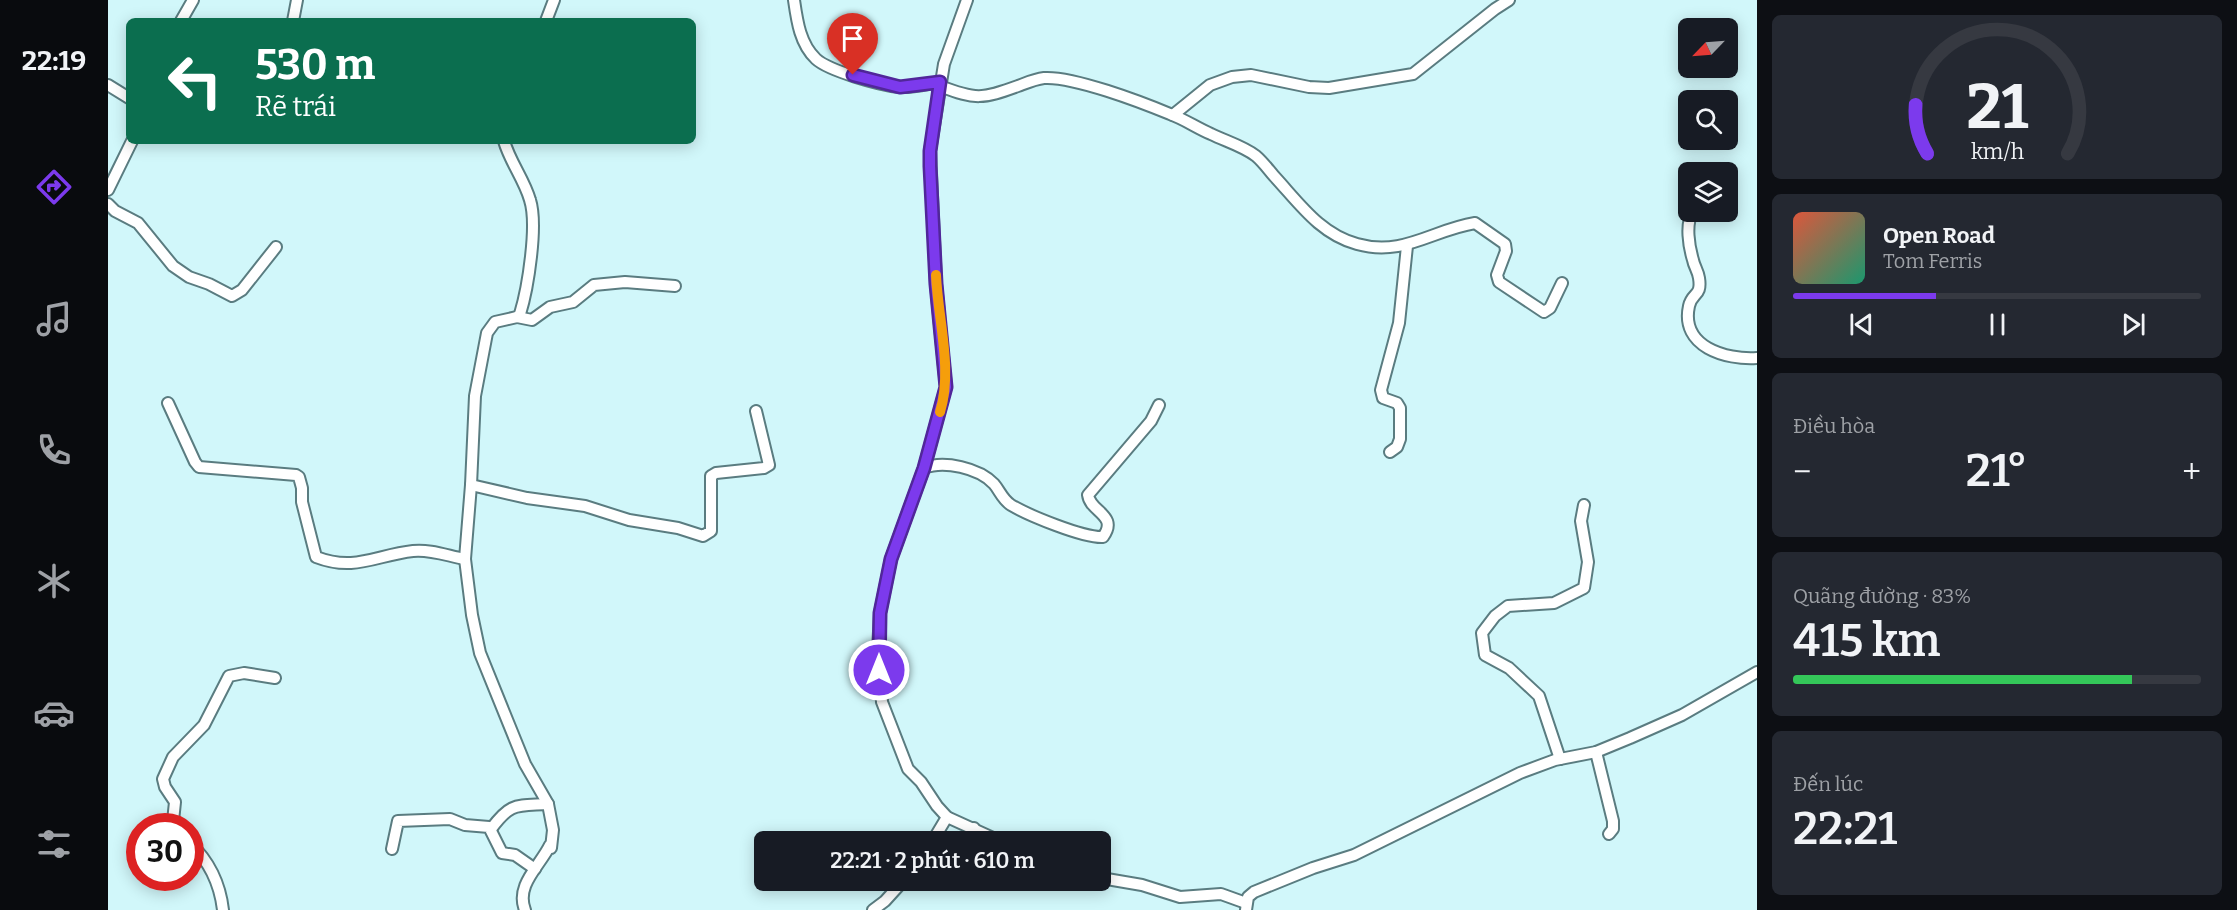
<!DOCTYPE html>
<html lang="vi">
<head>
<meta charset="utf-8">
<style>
	:root { --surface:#171b24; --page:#242831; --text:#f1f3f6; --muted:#9ea1a6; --line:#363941; --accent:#7c3aed }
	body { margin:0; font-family:Bitter,serif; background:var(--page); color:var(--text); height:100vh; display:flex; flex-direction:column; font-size:22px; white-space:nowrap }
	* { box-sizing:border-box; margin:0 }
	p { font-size:20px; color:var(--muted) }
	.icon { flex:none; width:33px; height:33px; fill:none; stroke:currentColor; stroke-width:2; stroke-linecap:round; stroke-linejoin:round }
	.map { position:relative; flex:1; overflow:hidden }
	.drawer { display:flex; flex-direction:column; gap:15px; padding:15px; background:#0d0f14; width:480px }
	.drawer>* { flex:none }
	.guide { position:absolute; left:18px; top:18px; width:570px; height:126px; border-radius:9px; box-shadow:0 3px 15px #0003; background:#0b6e4f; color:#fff; overflow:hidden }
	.needle { width:39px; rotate:245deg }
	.buttons { position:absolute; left:1570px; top:18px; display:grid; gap:12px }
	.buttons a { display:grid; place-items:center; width:60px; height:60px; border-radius:9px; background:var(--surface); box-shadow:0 3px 15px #0003; font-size:30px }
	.speed { position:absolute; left:18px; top:813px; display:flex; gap:12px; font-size:30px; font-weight:700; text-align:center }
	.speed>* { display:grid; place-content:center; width:78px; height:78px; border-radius:50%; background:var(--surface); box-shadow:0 3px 15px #0003; line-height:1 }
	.speed .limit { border:9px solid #d22; background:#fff; color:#111 }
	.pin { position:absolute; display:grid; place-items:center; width:51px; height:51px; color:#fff; margin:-62px -26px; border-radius:50% 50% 50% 0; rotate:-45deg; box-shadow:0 0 6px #0007 }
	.pin .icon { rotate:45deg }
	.me { position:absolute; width:66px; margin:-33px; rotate:0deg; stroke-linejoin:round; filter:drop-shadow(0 0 4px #0008) }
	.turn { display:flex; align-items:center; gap:21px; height:126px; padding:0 30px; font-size:27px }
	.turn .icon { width:78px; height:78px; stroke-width:2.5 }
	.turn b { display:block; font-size:42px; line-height:51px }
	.big { font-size:45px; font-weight:600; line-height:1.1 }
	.drawer .card { flex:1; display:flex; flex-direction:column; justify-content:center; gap:9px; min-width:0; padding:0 21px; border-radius:9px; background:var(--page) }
	.drawer .dial { align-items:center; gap:0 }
	.dial svg { height:156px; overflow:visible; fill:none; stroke:var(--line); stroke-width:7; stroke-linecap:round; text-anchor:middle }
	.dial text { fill:var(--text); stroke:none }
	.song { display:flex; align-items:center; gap:18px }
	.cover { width:72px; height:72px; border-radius:9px; background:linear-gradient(135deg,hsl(10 70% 55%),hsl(160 70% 35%)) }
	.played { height:6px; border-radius:3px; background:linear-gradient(90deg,var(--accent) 35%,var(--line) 35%) }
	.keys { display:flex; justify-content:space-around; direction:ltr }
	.heat { display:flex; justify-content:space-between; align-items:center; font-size:33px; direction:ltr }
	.charge { height:9px; border-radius:4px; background:linear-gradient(90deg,#34c759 83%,var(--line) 0) }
	.trip { position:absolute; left:646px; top:831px; width:357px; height:60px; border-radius:9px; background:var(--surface); box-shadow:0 3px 15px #0003; font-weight:600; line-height:60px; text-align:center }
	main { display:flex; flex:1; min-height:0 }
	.dock { display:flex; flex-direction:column; width:108px; justify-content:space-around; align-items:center; background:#090b0e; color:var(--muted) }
	.dock .icon { width:42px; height:42px }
	.dock .on { color:var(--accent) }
	.dock b { font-size:27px; color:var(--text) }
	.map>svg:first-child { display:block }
</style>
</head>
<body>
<main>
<nav class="dock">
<b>22:19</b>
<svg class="icon on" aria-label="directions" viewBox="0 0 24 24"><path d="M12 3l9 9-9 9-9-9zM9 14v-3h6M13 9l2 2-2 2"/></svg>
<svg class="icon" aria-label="music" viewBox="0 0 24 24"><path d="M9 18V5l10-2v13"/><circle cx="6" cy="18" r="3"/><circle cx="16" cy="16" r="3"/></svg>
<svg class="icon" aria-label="phone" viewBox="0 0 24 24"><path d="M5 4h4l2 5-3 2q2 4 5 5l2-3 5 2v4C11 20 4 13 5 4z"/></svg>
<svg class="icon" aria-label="climate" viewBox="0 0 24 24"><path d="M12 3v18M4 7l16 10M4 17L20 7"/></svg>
<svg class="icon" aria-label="car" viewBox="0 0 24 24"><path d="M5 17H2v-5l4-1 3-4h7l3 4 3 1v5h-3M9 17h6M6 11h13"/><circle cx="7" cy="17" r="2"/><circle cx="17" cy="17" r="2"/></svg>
<svg class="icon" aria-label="filters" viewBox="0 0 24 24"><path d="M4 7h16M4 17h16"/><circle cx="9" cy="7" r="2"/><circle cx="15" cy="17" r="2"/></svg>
</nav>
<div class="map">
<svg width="1649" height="910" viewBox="0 0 1649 910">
	<rect width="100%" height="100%" fill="#d1f7fa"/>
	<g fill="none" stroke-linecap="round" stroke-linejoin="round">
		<g stroke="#5a7c80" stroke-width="14">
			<g id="minor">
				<path d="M686,0C689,21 692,44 708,59C721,71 772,85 791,87C804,88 819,84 832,82"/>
				<path d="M859,0L836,64L822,151L828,284L838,387L816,468L783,559L772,613L770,650L774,702L800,769L813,782L829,806L839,817L894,842"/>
				<path d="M73,21L85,0"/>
				<path d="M185,21L189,0"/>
				<path d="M438,21L446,0"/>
				<path d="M0,85L21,98"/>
				<path d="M832,86C868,100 874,99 910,86C918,83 927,79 936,78C965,76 1033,102 1062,114C1076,119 1089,128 1103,134C1117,141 1135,146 1148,156C1155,162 1160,169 1166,176C1191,203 1212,234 1249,244C1295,257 1324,230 1367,223L1397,244L1398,251L1389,275L1391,282L1436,312L1442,308L1454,283"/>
				<path d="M1065,115L1102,85L1124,77L1143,75L1201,87L1221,88L1305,74L1387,9L1401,0"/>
				<path d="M396,141C402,162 416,179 422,200C430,225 420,288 412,314L409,317L387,322L379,333L367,396L363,485L357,559L364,615L372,653L417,764L440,804L445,830L443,848L442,845C432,866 407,885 417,910"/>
				<path d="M0,190L24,141"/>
				<path d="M0,204L7,211L30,223L65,266L81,277L101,284L124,296L134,290L168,247"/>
				<path d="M1585,212C1577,223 1581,247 1585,260C1586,266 1590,271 1591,278C1594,297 1584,292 1581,306C1572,347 1618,360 1649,358"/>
				<path d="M409,317L424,320L442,307L465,302L486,285L517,282L567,286"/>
				<path d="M60,403L87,462L91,467L188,475L191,477L194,488V502L208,557C247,572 268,555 305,551C322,549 340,556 357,559"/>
				<path d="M1282,452L1289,447L1292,439V408L1289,403L1275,398L1273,390L1291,323L1299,246"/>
				<path d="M816,468C836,460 871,468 886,484C892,491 894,499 903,505C920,515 975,538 995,537C1011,515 982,512 980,495L1043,421L1051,405"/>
				<path d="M363,485L419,498L477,506L521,520L570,528L595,536L603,531V476L608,473L656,468L661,465L648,411"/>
				<path d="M1488,752L1505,821V829L1501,834"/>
				<path d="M1452,759L1431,696L1401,668L1377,655L1374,633L1387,616L1400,606L1446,603L1476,588L1480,562L1473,521L1476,505"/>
				<path d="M67,826L65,821L67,802L57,787L55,779L65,757L96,725L121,676L136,673L167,678"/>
				<path d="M383,829C403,802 408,806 440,804"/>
				<path d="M824,842L839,817"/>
				<path d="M859,842L866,828"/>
				<path d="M82,843C101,861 112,884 115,910"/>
				<path d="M284,849L290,821L342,819L357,825L381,827L394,853L407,855L427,869"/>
				<path d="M993,878L1034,885L1072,897L1113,894L1138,903"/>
				<path d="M765,910L777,901L796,880"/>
				<path d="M1138,910L1140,897L1146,892L1205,868L1246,855L1412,773L1447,760L1488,752L1522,738L1574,715L1649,672"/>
			</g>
		</g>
		<use href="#minor" stroke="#fff" stroke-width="10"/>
	</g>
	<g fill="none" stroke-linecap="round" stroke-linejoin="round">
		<g stroke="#51269a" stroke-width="15">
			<path id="route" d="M745,75L792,87L832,82L822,151V166L828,284L838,387L816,468L783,559L772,613L771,670"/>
		</g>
		<use href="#route" stroke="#7c3aed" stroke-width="10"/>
		<path stroke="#f59e0b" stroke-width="10" d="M828,275C830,320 845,370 832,412"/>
	</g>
</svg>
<div class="buttons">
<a><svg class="needle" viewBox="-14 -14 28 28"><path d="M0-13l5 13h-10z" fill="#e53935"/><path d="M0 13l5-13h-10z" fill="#9ea1a6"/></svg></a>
<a><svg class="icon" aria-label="search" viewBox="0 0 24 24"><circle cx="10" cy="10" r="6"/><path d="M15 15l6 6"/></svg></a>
<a><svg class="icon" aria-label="layers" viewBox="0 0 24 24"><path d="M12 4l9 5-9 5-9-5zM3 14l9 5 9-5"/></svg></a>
</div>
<div class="speed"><div class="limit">30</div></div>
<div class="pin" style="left:745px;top:75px;background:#d93025"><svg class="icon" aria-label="arrive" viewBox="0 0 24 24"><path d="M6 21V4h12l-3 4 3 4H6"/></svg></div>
<svg class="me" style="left:771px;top:670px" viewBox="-20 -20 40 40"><circle r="17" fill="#7c3aed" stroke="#fff" stroke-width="3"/><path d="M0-11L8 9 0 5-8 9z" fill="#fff"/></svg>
<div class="trip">22:21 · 2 phút · 610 m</div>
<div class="guide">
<div class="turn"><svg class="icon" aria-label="left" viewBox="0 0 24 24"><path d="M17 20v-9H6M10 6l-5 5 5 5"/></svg><div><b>530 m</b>Rẽ trái</div></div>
</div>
</div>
<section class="drawer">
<div class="card dial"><svg viewBox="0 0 100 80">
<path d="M14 69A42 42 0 1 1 86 69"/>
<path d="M14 69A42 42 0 0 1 8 44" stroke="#7c3aed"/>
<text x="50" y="56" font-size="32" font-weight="700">21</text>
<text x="50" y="72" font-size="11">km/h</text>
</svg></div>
<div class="card">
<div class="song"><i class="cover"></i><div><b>Open Road</b><p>Tom Ferris</p></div></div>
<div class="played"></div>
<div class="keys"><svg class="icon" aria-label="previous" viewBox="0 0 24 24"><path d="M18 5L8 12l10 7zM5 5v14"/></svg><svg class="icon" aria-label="pause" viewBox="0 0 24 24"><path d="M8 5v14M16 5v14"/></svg><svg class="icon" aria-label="next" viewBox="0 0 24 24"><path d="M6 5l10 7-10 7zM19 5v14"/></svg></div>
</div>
<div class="card"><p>Điều hòa</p>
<div class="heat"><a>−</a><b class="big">21°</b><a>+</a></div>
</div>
<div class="card"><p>Quãng đường · 83%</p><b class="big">415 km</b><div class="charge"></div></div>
<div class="card"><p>Đến lúc</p><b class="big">22:21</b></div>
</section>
</main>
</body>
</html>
